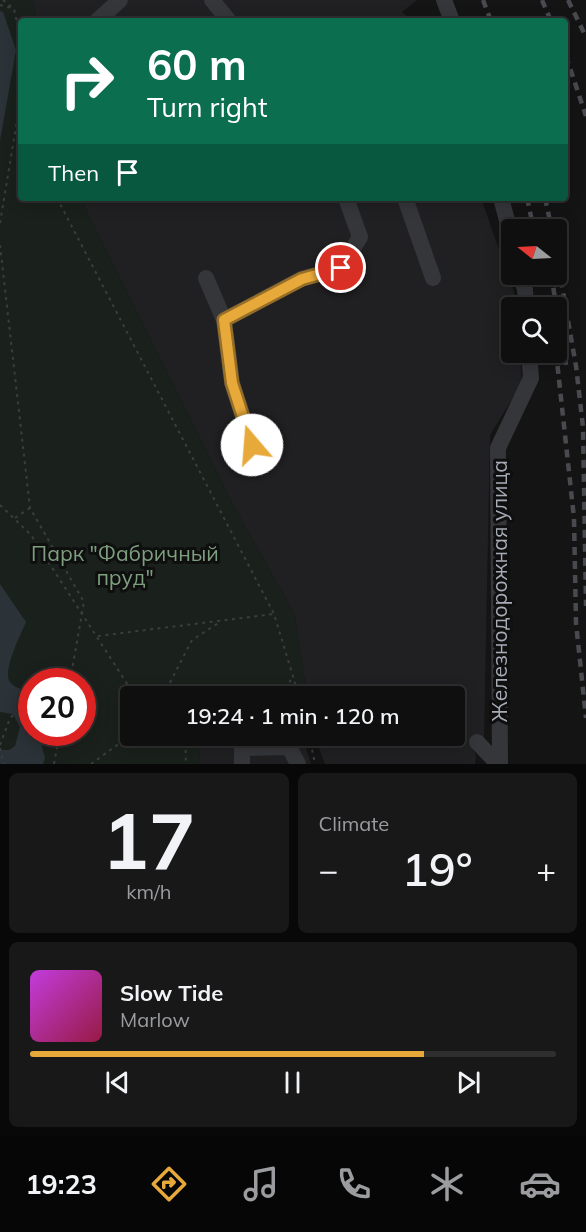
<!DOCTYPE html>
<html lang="en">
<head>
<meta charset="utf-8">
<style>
	:root { --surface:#0f0f10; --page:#181819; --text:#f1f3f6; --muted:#9b9c9f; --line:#2f2f30; --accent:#e7a93a }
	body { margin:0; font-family:Mulish,sans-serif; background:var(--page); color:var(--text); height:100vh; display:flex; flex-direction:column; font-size:22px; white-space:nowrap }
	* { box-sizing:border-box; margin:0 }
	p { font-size:20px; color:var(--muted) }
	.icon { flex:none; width:33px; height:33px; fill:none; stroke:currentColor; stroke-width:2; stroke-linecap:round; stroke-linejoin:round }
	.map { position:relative; height:764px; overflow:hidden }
	.side { display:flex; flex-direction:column; gap:9px; padding:9px; background:#080809; flex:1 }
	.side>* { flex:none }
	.banner { position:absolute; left:18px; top:18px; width:550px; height:183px; border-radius:6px; box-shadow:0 3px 15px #0003,0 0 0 2px var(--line); background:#0b6e4f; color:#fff; overflow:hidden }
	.needle { width:39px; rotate:288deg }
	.fabs { position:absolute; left:501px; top:219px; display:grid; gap:12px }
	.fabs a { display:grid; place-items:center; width:66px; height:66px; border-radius:6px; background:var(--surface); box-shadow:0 3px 15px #0003,0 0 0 2px var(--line); font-size:30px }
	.speed { position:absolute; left:18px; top:668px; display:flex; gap:12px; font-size:30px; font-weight:700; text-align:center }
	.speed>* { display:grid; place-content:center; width:78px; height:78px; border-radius:50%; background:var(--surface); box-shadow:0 3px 15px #0003,0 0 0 2px var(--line); line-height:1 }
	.speed .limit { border:9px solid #d22; background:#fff; color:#111 }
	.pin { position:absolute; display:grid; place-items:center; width:51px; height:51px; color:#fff; margin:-26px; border:3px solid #fff; border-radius:50%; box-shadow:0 2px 6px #0007 }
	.me { position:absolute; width:66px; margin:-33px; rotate:342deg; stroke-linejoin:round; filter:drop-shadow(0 0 4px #0008) }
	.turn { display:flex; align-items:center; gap:21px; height:126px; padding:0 30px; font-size:27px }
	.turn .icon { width:78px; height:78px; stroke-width:2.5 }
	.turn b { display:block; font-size:42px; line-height:51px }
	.then { display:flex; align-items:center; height:57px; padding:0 30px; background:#0003; gap:12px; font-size:22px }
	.big { font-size:45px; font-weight:600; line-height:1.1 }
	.side .widget { flex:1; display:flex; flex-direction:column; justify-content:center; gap:9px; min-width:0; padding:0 21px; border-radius:9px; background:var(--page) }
	.side .dial { align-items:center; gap:0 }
	.dial b { font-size:78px; line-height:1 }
	.song { display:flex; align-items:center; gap:18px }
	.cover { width:72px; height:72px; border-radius:9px; background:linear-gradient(135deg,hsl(290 70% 55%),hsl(340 70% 35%)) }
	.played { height:6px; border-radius:3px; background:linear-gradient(90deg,var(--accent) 75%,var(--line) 75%) }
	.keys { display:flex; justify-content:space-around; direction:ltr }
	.heat { display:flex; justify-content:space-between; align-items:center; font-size:33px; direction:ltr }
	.side .tiles { flex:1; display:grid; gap:9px; grid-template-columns:1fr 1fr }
	.widget:last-child { grid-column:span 2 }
	.trip { position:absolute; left:120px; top:686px; width:345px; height:60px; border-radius:6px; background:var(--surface); box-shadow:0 3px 15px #0003,0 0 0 2px var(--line); font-weight:600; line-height:60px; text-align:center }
	.tabs { display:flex; height:96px; justify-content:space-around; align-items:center; background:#060606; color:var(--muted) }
	.tabs .icon { width:42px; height:42px }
	.tabs .current { color:var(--accent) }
	.tabs b { font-size:27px; color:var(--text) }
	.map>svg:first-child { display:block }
</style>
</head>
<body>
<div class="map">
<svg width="586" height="764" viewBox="0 0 586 764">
	<rect width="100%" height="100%" fill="#141415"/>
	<g fill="#202022">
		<path d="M33,0H417L402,12L412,21H36Z"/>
		<path d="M80,198H481L515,295L516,307L512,308V352L520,353L522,383L490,435L484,738L473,748L476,756L475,764H325L314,735H454V696H307L295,615L233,505Z"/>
		<path d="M200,735H302L311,764H199Z"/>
	</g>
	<path fill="#1a201b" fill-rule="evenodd" d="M0,0H33L36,21H21V198H80L233,505L295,615L307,696H130V735H200L199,764H0ZM32,681H82V732H32Z"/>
	<g fill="#2b3238">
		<path d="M0,11L3,12L16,50L0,141Z"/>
		<path d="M0,584L26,622C21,634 2,671 10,682C16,690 25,688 31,694L32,732H38L45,758L43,764H0V750H9L15,746L20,727L13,714L0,712Z"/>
	</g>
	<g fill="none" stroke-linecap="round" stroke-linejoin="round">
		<g stroke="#3b3d41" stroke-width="2" stroke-dasharray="3 4.5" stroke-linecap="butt">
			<path d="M3,0L14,9L21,40"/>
			<path d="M0,5L12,8"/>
			<path d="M21,70L17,121L21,129"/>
			<path d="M57,198L274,614L299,696"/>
			<path d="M0,223L17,121"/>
			<path d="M0,245L30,508L84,602L70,681"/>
			<path d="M0,505L31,535L135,696"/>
			<path d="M15,518L30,508"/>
			<path d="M98,636L274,614"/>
			<path d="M163,696L192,640L220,622"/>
			<path d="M283,696L292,677"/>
			<path d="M185,735L186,764"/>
			<path d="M309,735L315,764"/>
			<path d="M0,745L10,718L32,699"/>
			<path d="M0,748L4,764"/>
			<path d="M54,764L60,732"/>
			<path d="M91,764L131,735"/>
		</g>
		<g stroke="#35363a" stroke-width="16">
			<path d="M212,0L229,21"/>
			<path d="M444,0L452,21"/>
			<path d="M97,21L120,0"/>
			<path d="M405,198L433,278"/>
			<path d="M501,198L512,239"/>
			<path d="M521,274L525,290L526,308"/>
			<path d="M206,278L224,320L301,279L341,268L360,237L346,198"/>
			<path d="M224,320L232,383L259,466"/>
			<path d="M477,742L498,764"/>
			<path d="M242,764V748L289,747L298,764"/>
			<path d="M500,764L498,448L531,378L529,352"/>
		</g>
		<g stroke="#484a4f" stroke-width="4.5" stroke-dasharray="8 6" stroke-linecap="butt">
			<path d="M483,0L491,21"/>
			<path d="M542,0L551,21"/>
			<path d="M568,0L586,37"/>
			<path d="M566,56L586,116"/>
			<path d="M527,198L534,230"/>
			<path d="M545,198L552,230"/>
			<path d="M556,252L576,366L583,427L586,606"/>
			<path d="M551,274L566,365"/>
			<path d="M556,352L574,518L576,623L586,718"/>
		</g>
	</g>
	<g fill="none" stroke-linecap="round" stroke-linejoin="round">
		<g stroke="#966e26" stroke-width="15">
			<path id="route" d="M252,445L232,383L224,320L302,279L341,268"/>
		</g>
		<use href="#route" stroke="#e7a93a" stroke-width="10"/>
	</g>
	<g text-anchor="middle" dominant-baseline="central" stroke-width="6" stroke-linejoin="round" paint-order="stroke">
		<g font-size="21" fill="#7e9f7f" stroke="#0f0f10">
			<text x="125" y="553">Парк "Фабричный<tspan x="125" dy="24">пруд"</tspan></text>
		</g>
		<g font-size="21" fill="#a6abb5" stroke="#0f0f10">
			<text transform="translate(499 591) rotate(-90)">Железнодорожная улица</text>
		</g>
	</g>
</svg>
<div class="fabs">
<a><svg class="needle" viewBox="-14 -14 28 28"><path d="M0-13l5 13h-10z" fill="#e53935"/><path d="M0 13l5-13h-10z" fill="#9b9c9f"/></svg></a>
<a><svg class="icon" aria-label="search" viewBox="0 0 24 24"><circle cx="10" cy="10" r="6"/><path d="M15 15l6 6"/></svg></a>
</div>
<div class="speed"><div class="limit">20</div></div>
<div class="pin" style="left:341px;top:268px;background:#d93025"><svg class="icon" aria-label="arrive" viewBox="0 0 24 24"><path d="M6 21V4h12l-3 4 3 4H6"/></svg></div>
<svg class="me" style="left:252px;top:445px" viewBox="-20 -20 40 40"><circle r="19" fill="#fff"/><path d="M0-13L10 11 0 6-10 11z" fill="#e7a93a"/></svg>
<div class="trip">19:24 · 1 min · 120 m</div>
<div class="banner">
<div class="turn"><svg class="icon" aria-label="right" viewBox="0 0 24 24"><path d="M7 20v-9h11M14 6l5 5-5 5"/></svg><div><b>60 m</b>Turn right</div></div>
<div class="then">Then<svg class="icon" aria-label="arrive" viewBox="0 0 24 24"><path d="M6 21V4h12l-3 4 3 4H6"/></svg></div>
</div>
</div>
<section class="side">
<div class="tiles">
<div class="widget dial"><b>17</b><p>km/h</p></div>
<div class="widget"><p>Climate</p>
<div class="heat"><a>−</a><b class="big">19°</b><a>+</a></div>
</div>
<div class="widget">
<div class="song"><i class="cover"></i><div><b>Slow Tide</b><p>Marlow</p></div></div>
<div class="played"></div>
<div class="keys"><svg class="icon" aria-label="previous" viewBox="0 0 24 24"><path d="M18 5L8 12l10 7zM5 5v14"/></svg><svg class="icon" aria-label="pause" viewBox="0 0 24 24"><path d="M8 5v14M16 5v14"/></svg><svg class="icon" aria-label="next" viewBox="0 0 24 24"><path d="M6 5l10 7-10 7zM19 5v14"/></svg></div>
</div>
</div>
</section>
<nav class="tabs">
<b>19:23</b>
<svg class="icon current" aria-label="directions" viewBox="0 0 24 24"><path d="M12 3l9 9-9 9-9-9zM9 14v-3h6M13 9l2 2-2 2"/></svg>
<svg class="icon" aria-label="music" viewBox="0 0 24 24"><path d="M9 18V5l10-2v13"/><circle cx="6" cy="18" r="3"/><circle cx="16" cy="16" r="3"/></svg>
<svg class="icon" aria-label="phone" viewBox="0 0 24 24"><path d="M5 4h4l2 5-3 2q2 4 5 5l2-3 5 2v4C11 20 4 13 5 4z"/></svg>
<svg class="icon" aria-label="climate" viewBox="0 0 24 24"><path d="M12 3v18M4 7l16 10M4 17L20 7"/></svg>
<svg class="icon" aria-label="car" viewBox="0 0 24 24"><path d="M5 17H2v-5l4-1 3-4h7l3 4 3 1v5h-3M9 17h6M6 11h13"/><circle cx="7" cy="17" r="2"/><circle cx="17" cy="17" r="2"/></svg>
</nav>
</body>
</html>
